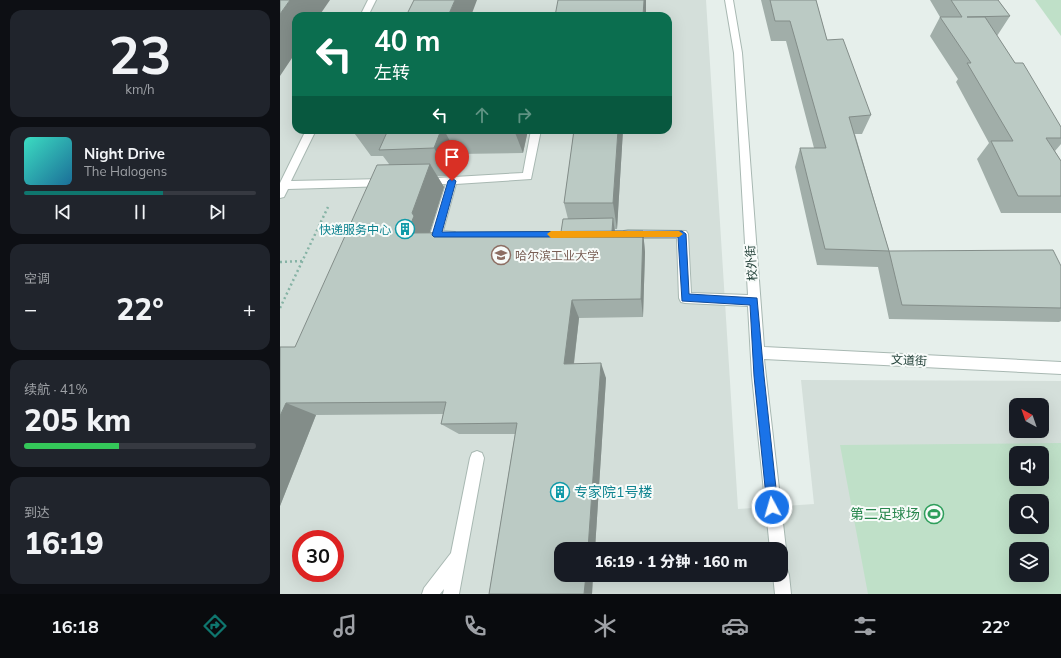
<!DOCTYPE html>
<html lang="zh">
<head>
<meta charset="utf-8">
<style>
	:root { --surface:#171b24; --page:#20242c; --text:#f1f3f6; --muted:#9ea1a6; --line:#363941; --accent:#0f766e }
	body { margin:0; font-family:Mulish,"Noto Sans SC",sans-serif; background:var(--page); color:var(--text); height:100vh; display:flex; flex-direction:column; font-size:15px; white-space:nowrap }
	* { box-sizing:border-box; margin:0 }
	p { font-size:13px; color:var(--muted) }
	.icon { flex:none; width:22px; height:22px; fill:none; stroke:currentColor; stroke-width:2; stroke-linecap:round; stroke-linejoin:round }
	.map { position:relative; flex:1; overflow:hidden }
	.panel { display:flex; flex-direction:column; gap:10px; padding:10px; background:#0d0f14; width:280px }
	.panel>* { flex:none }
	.top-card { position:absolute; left:12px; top:12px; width:380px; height:122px; border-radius:12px; box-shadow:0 4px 16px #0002; background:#0b6e4f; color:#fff; overflow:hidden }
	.needle { width:26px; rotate:320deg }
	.controls { position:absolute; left:729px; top:398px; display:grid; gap:8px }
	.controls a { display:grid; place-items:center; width:40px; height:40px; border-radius:8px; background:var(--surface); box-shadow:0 4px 16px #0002; font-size:20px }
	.speed { position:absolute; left:12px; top:530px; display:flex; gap:8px; font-size:20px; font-weight:700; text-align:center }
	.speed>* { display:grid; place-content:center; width:52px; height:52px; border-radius:50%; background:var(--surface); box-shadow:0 4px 16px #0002; line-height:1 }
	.speed .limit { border:6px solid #d22; background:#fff; color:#111 }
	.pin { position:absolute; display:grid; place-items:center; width:34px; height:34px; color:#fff; margin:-41px -17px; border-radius:50% 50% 50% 0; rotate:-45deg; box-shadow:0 0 4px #0007 }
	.pin .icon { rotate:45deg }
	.me { position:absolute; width:44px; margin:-22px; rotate:354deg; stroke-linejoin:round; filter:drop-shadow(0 0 3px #0008) }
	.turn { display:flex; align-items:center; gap:14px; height:84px; padding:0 16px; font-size:18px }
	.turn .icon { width:52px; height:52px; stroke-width:2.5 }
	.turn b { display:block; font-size:28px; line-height:34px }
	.lanes { display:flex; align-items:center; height:38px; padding:0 16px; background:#0003; justify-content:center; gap:20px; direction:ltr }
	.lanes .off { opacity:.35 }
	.big { font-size:30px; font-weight:800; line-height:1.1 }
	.panel .widget { flex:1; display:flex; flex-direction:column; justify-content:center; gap:6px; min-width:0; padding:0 14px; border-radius:12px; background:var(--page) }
	.panel .dial { align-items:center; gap:0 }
	.dial b { font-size:52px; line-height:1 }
	.song { display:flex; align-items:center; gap:12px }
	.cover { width:48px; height:48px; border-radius:6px; background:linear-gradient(135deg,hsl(170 70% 55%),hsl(200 70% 35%)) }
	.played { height:4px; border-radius:2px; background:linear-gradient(90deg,var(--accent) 60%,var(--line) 60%) }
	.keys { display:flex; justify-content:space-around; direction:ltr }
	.heat { display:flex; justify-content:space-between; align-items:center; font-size:22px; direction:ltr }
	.charge { height:6px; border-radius:3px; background:linear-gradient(90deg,#34c759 41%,var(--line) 0) }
	.trip { position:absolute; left:274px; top:542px; width:234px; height:40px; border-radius:12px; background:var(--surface); box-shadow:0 4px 16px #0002; font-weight:800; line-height:40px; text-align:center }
	.tab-bar { display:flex; height:64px; justify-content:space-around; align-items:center; background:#090b0e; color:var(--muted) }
	.tab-bar .icon { width:28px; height:28px }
	.tab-bar .selected { color:var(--accent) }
	.tab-bar b { font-size:18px; color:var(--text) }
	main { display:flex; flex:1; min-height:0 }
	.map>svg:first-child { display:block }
</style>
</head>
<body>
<main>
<section class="panel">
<div class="widget dial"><b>23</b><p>km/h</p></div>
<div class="widget">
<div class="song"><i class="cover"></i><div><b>Night Drive</b><p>The Halogens</p></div></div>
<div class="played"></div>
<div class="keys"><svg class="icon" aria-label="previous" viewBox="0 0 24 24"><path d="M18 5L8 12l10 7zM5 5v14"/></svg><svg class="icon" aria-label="pause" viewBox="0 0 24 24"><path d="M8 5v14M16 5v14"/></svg><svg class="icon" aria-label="next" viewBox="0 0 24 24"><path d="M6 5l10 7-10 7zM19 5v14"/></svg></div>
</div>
<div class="widget"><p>空调</p>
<div class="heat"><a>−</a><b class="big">22°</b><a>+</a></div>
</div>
<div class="widget"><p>续航 · 41%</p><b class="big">205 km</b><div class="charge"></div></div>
<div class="widget"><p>到达</p><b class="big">16:19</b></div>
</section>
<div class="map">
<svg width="781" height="594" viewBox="0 0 781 594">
	<rect width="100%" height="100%" fill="#e6efeb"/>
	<path fill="#d4dfda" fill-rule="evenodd" d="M0,0H426L458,509L534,504L521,380L781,381V594H0ZM16,16H388V130H16ZM736,405H762V431H736ZM736,453H762V479H736ZM736,501H762V527H736ZM21,539H55V573H21ZM281,549H501V575H281ZM736,549H762V575H736Z"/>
	<g fill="#bfe0c8" fill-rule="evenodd">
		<path d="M755,0H781V36Z"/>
		<path d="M781,443V594H588L560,445ZM736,453H762V479H736ZM736,501H762V527H736ZM736,549H762V575H736Z"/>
	</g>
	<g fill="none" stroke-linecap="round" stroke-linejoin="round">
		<g stroke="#a8b8b2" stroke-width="2">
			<g id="minor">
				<path d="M88,0H96L88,16H80Z"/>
				<path d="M445,0H453L462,53L484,347L781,362V374L484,359L506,549L504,555L501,556V549H490L472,376L468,306L405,303L401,302L399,298L397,238H348L344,237L342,234L344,231L348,230L406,231L408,234L411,293L468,295L454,53Z"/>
				<path d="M26,130H36L11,181L104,179L108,180L109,183L108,186L8,189L4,197L0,198V183Z"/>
				<path d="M251,130H261L251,179L176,184L163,231L175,232L177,235L175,238L171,239L152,238L150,235L166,184L140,185L139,182L140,179L243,173Z"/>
				<path d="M197,451L202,453L204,458L179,594H163L164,589L160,594H142L144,588L171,553L190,458L192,453Z"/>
				<path d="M501,567L507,569L509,575L511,594H495L493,575H501Z"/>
			</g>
		</g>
		<g stroke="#86b3a5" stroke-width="2.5" stroke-dasharray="2 3" stroke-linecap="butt">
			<path d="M0,262L23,261"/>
			<path d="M0,308L48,207"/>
		</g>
		<use href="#minor" fill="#fff" fill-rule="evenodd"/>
	</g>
	<g fill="#a1aea9">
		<path d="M481,0H536L547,40L591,115L582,134H575L609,251L781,266V321L779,322L609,319L598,267L537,265L515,167L520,148H534L506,41H491Z"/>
		<path d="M650,0H718L730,16L717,36L735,63L781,127V144L775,151L781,161V213H721L697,159L709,143L676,82L678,79L650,36L660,17Z"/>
		<path d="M72,130H248L243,153L177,154L170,176H157L164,187L149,233L281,232L288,219L284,203L294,130H343L337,229H335V231H363L365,252L363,317L299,318L294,364L326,378L315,549H281L313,575L312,594H209L235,434H179L161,424L163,414L36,415L0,506V347H15L109,164L103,156H91Z"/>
	</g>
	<g fill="#838d89">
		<path d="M10,0H50L39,16H16V52L0,76V14Z"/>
		<path d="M175,0H197L191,16H168Z"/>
		<path d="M364,0H366V16H363Z"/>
		<path d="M161,130H164L177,154L170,176L154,148Z"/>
		<path d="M234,130H248L243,153Z"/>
		<path d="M338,130H343L337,229L333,203Z"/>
		<path d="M150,164L164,187L149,235L127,233L132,213Z"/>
		<path d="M333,218L336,240L332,231Z"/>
		<path d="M363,231L365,252L363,317L361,299Z"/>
		<path d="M292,300L299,318L292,378L284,364Z"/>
		<path d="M321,363L326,378L315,549H308Z"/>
		<path d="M6,403L36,415L0,506V416Z"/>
		<path d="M306,575H313L312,594H304Z"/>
	</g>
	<g fill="#bbcac4" stroke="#838d89">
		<path d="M0,0H10L0,14Z"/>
		<path d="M134,0H175L168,16H126Z"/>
		<path d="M278,0H364L363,16H275Z"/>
		<path d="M490,0H536L547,40L563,39L591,115L569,117L609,251L545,249L520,148H546L510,21H495Z"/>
		<path d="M671,0H718L730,16L687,17H705L735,63H743L781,127V138H766L781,161V196H738L711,141H733L687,63H691L660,17H682Z"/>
		<path d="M108,130H161L154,148L99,150Z"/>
		<path d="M294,130H338L333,203H284Z"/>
		<path d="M150,164L132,213L134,216L127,233L281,232L283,219L333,218L332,231H363L361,299L292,300L284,364L321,363L308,549H281V575H306L304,594H209L237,423L161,424L166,402L6,403L0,416V347H15L97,165Z"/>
		<path d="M773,250L781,266V308L622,305L609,251Z"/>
	</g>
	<path fill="#1a73e8" stroke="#114b97" d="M172,178L176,181L162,232L402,231L406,234L409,294L477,298L484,376L498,507L497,511L492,512L488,511L487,507L474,376L470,305L402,301L398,237H154L152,235L168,181Z"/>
	<path fill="#f59e0b" d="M271,231H399L403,234L399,237L271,238L267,234Z"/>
	<defs>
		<g id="building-ring" transform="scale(1)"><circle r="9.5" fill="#f7fbf9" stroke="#0f9aa8" stroke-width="1.5"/><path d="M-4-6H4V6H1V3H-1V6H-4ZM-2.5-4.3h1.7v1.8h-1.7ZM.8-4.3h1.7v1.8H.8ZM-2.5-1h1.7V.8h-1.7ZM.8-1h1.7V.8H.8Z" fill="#0f9aa8"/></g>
		<g id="university-ring" transform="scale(1)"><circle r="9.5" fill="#f7fbf9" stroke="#8d6e63" stroke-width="1.5"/><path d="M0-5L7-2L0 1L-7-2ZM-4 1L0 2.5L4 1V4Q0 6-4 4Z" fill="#8d6e63"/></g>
		<g id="stadium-ring" transform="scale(1)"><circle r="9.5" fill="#f7fbf9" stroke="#2e9e5b" stroke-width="1.5"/><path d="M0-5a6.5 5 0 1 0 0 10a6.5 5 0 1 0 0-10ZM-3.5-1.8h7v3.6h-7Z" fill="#2e9e5b"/></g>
	</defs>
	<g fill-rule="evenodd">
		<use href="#building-ring" x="125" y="229"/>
		<use href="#university-ring" x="221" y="255"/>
		<use href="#building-ring" x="280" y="492"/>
		<use href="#stadium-ring" x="654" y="514"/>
	</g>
	<g text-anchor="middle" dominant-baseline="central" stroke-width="4" stroke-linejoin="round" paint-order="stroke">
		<g font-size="12" fill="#0d838f" stroke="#f7fbf9" text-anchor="end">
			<text x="111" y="229">快递服务中心</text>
		</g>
		<g font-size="12" fill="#785e54" stroke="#f7fbf9" text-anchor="start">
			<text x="235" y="255">哈尔滨工业大学</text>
		</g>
		<g font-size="12" fill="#24423a" stroke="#f7fbf9">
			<text transform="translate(471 263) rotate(-94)">校外街</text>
			<text transform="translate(629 360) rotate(3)">文道街</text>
		</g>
		<g font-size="14" fill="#0d838f" stroke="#f7fbf9" text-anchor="start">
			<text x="294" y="492">专家院1号楼</text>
		</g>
		<g font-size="14" fill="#27864d" stroke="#f7fbf9" text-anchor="end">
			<text x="640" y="514">第二足球场</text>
		</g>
	</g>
</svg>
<div class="controls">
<a><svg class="needle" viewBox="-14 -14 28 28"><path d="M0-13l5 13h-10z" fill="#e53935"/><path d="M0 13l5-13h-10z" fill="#9ea1a6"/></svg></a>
<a><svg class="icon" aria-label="sound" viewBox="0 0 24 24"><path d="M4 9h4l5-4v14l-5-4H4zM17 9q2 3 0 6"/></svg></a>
<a><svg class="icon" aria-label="search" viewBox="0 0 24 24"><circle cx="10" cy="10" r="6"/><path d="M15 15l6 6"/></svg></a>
<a><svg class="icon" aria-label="layers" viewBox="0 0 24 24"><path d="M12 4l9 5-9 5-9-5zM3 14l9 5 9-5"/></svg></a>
</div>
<div class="speed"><div class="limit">30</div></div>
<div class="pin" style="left:172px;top:181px;background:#d93025"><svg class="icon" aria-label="arrive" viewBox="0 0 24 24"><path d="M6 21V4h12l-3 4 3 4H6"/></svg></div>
<svg class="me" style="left:492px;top:507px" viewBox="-20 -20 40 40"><circle r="17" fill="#1a73e8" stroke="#fff" stroke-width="3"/><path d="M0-11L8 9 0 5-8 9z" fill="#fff"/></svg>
<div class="trip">16:19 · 1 分钟 · 160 m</div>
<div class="top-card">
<div class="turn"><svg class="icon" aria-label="left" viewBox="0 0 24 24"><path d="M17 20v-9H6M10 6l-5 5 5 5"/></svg><div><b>40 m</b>左转</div></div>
<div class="lanes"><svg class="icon" aria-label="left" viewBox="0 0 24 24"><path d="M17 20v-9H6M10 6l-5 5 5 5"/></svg><svg class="icon off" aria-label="ahead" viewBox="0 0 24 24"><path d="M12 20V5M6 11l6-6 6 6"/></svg><svg class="icon off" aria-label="right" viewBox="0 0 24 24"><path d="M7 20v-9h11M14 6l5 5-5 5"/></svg></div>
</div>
</div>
</main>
<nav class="tab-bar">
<b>16:18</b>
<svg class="icon selected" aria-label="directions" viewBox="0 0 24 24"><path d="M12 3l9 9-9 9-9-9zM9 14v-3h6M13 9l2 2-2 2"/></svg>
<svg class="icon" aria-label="music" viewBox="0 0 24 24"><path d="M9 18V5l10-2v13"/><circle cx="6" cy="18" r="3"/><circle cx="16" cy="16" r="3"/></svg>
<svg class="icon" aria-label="phone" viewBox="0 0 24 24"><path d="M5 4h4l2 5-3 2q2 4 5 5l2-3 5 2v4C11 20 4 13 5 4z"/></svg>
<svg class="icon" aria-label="climate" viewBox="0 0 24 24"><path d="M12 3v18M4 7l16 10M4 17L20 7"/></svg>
<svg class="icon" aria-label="car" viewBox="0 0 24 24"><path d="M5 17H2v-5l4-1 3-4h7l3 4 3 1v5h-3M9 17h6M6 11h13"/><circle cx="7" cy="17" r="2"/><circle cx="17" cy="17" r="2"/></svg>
<svg class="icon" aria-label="filters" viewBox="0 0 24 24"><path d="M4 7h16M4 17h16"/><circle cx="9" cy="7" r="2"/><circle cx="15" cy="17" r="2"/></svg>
<b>22°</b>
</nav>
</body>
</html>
